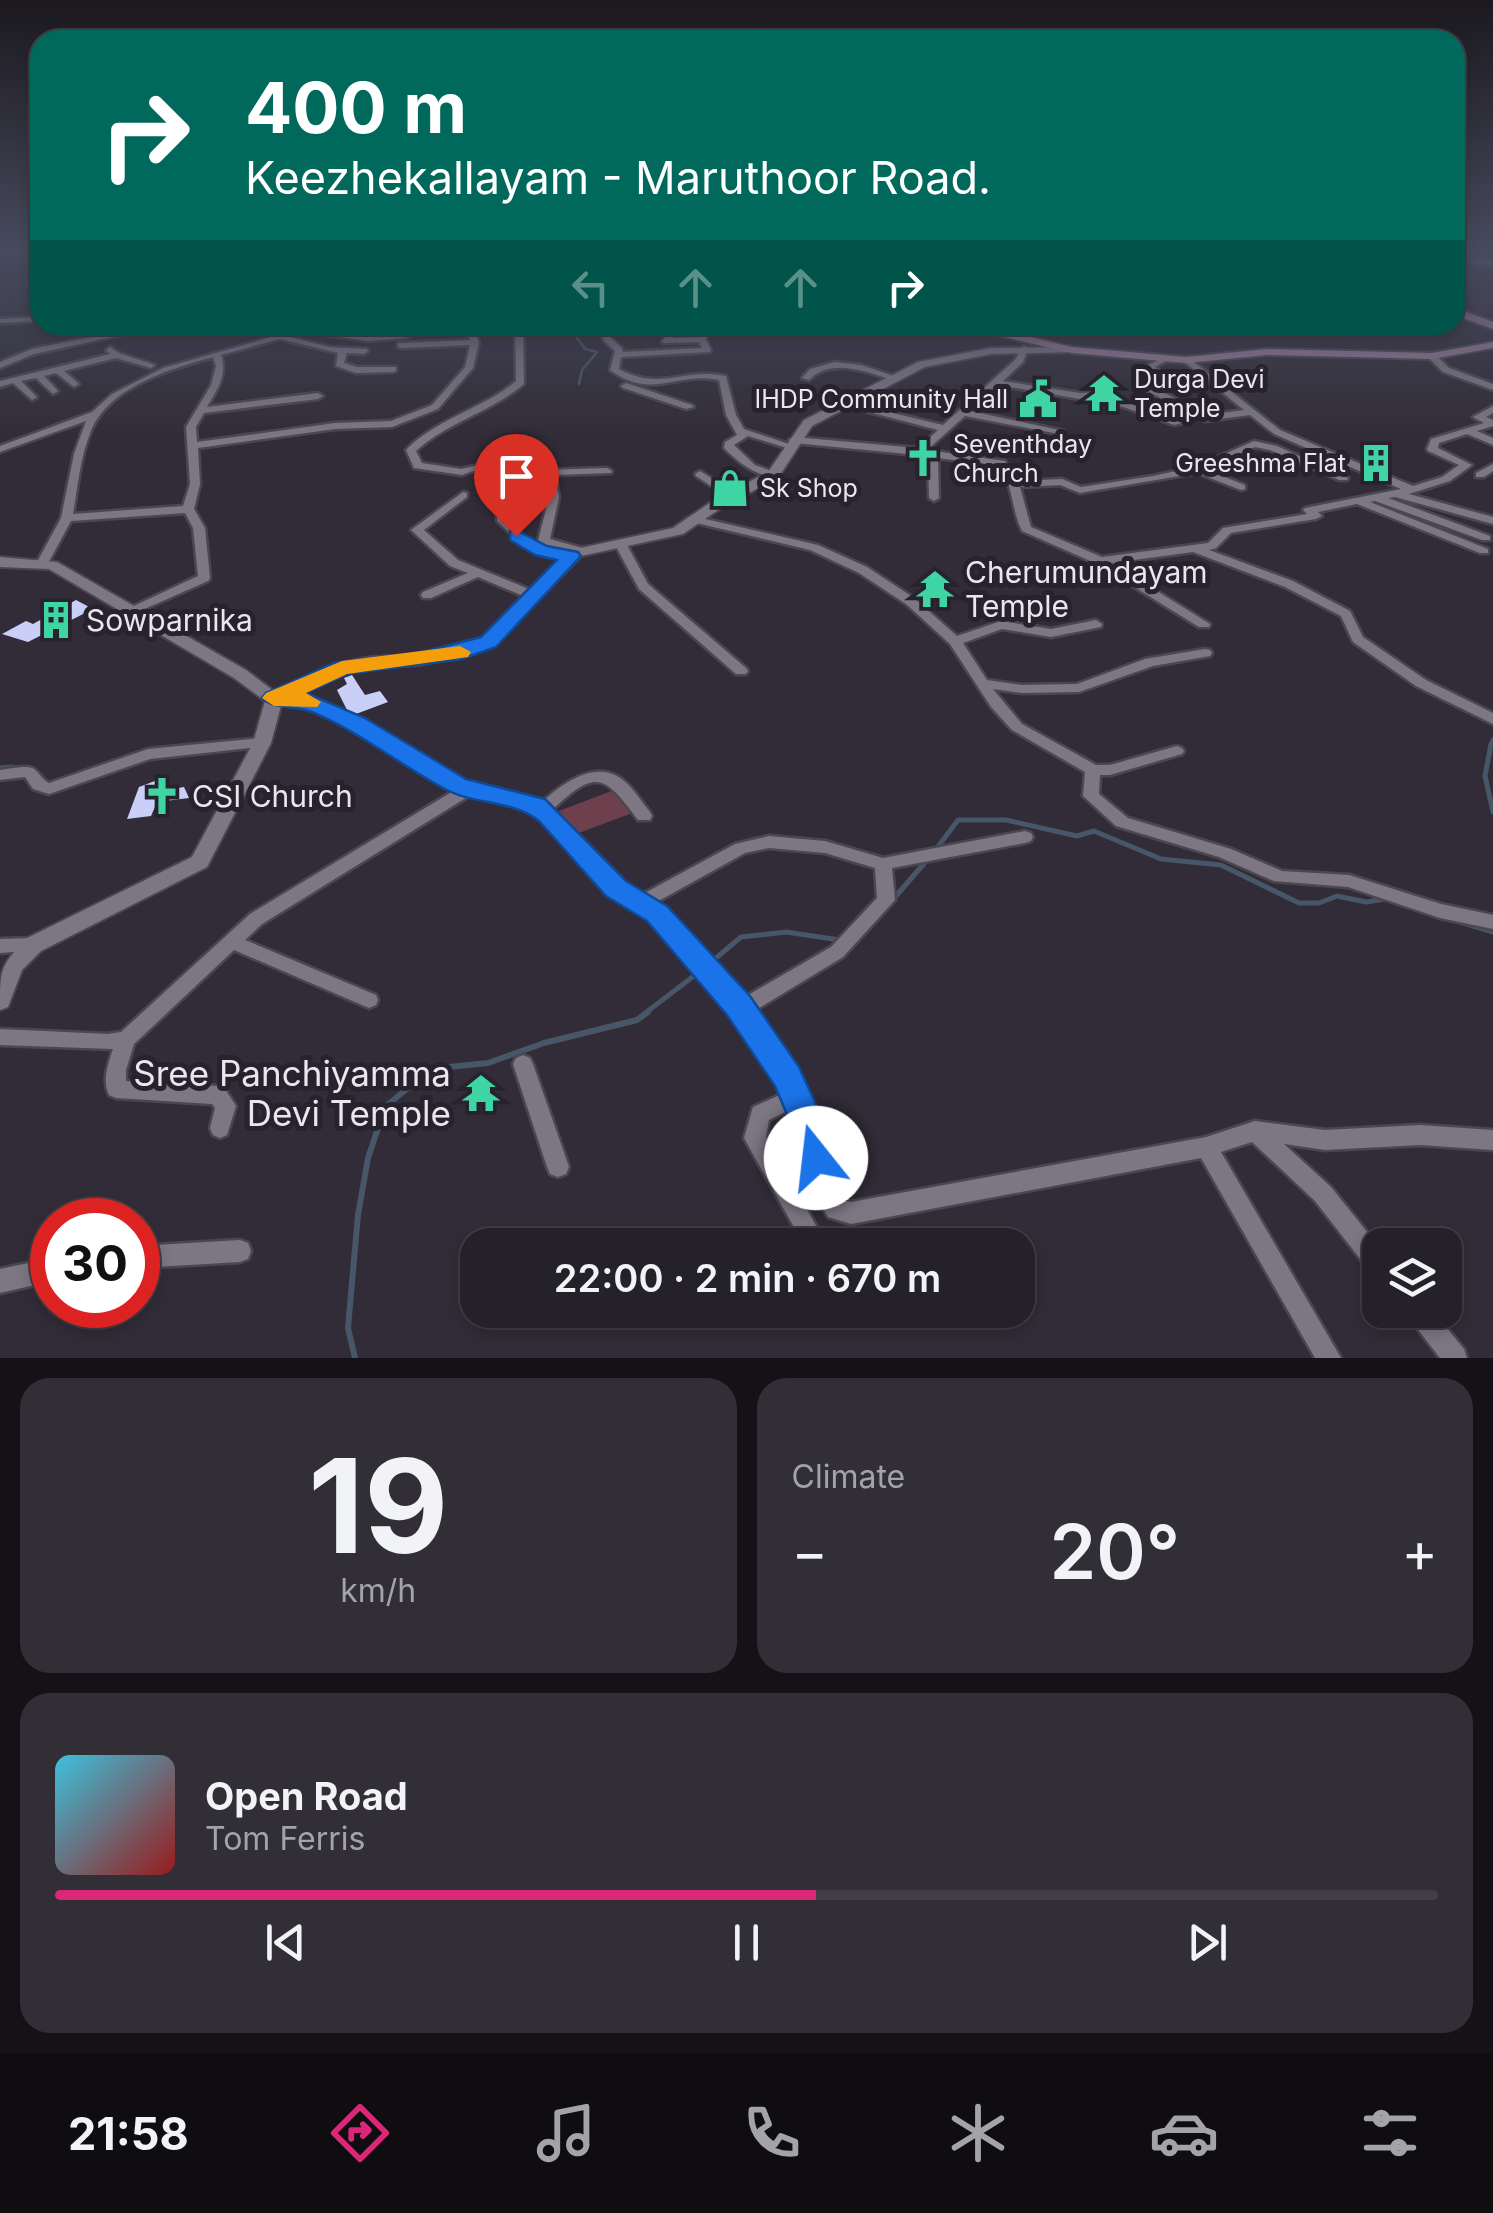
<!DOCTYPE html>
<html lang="en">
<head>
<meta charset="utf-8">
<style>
	:root { --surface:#252129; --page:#312e35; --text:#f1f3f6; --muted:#a3a3a8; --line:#423e46; --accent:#db2777 }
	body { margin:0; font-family:Inter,sans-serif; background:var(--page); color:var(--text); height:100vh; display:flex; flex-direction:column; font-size:38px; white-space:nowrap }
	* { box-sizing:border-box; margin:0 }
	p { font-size:32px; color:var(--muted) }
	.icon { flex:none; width:55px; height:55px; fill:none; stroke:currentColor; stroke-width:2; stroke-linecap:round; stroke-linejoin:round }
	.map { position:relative; height:1358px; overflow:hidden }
	.details { display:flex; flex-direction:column; gap:20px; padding:20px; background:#141217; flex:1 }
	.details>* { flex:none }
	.top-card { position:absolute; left:30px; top:30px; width:1435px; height:305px; border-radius:30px; box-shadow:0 5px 15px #0003,0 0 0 2px var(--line); background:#00695c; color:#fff; overflow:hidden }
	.controls { position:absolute; left:1362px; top:1228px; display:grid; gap:20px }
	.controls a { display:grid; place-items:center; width:100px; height:100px; border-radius:20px; background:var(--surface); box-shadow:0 5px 15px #0003,0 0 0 2px var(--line); font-size:50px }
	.speed { position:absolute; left:30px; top:1198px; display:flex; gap:20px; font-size:50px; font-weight:700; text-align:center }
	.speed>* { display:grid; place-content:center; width:130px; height:130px; border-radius:50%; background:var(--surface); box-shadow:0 5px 15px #0003,0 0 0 2px var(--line); line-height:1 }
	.speed .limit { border:15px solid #d22; background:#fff; color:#111 }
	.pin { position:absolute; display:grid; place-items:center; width:85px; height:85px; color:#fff; margin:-102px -42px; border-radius:50% 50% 50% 0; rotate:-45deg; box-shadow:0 0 10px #0007 }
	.pin .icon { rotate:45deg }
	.me { position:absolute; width:110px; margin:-55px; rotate:344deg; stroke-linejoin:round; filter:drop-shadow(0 0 8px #0008) }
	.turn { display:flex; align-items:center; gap:35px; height:210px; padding:0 50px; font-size:45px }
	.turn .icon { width:130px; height:130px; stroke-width:2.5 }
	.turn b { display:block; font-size:70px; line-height:85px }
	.lanes { display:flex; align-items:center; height:95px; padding:0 50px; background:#0003; justify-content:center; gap:50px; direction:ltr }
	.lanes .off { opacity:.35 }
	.big { font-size:75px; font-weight:600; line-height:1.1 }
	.details .card { flex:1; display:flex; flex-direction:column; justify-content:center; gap:15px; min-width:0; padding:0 35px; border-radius:30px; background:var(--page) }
	.details .dial { align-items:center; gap:0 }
	.dial b { font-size:130px; line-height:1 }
	.song { display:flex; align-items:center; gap:30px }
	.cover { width:120px; height:120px; border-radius:15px; background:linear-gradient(135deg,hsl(190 70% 55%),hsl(0 70% 35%)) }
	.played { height:10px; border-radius:5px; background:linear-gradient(90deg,var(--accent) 55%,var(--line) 55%) }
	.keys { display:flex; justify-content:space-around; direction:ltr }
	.heat { display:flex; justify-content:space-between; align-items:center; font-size:55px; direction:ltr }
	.details .tiles { flex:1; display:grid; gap:20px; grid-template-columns:1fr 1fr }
	.card:last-child { grid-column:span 2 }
	.trip { position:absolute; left:460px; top:1228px; width:575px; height:100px; border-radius:30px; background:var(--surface); box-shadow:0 5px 15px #0003,0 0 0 2px var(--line); font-weight:600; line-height:100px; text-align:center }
	.dock { display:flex; height:160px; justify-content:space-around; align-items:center; background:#0f0d10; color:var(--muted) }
	.dock .icon { width:70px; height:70px }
	.dock .active { color:var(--accent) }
	.dock b { font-size:45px; color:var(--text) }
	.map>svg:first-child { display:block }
</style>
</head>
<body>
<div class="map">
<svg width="1493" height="1358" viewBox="0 0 1493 1358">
	<rect width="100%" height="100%" fill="#312c37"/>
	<path fill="#6e404d" d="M614,790L635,812L576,834L559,811Z"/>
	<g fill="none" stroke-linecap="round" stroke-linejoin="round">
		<path stroke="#475669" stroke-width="2.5" d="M568,325L585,349L597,352L582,370L579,384"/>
		<path stroke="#475669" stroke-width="4" d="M1490,746L1493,739"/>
		<g stroke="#475669" stroke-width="5">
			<path d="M1491,744L1485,776L1493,812"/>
			<path d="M0,768L12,767"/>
			<path d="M937,848L958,820H1006L1077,836L1094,831L1161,859L1221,865L1299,903H1319L1337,896L1366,902L1391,898"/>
			<path d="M1457,921L1493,932"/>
			<path d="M863,934L928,859"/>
			<path d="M710,963L741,937L786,932L840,940"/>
			<path d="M644,1014L699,972"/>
		</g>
		<path stroke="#475669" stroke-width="6" d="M355,1358L348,1328L358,1215L368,1158L385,1107L420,1078L449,1067L488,1063L544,1043L637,1020L648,1012"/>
	</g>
	<g fill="#c9cff7">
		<path d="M76,600L93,609L28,642L2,634L26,621L33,624Z"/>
		<path d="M352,675L365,695L380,691L388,702L356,714L347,710L337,690L347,684L344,678Z"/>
		<path d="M168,776L160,791L184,787L189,798L157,802L151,816L127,819L139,787Z"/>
	</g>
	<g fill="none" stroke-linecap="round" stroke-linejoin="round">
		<g stroke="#4b4750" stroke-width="5">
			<g id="minor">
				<path d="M1476,260L1493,261V265L1473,264L1472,262Z"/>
				<path d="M40,317V321L0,323V319Z"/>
				<path d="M152,325H168L34,354L0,368V362L32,349Z"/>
				<path d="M314,325H327L317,329L367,335L406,334L410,336L406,338L367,341L308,332L290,337L330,347L367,349L368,351L364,354L347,353L344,363L357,367H396V371L393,372L356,373L336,366L338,353L280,339L221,355C228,375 217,390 207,407L318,393L323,396L318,399L204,413L196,427L197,442L335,423L391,421L432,405L465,367L470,345L401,348L398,347V343L470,340L465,325H473L479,342L473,368L438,409L392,427L335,429L198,448L200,484L194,509L205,528L210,578L208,581L133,614L129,615L123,611L198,576L193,528L185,513L71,521L46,567H38L36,564L61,518L74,454L86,421L0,452V446L92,412L112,394L163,368ZM213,357L216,366L211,385L186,427L190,484L183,506L73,514C78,486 80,457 91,431C109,387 170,369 213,357Z"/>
				<path d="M517,325H531L523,328L524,384C491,412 448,422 416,451L422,463L461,469L479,465V469L462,475L414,468L406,450C437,418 483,409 516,381L515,327Z"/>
				<path d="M597,325H605L611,338L622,348L623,352L702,348L699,342L663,343L662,341L675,325H683L673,338L699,337L702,330L732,325L774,327L791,325L775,332L750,329L708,334L706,339L711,350L710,352L621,357L619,369C661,392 683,367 726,376L736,415L744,429L795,446L790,449L748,436L734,445L755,465L777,473V477C755,476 739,463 724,448L725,442L737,435L726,415L719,380C677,371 652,401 610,370L615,351L604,341Z"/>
				<path d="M1024,346L1028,349L1023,362L1003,381L1080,393L1099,392L1182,423L1174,425L1098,398L1080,399L998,385L970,411L1064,431V435L965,416L927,450L1005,461L1018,481L1062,479L1081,487L1153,476L1195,467L1254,441L1277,446L1348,478L1347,480H1339L1270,450L1255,447L1207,470L1245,485V489L1241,490L1197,473L1080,493L1060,485L1020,487L1031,527L1102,557L1208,543L1223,528L1307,514L1303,510L1305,508L1401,489L1274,434L1250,415L1205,421L1149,392V388L1162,381L1145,367L1165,356L1172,358L1155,367L1173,381L1159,390L1206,415L1244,410L1182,360L1189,358L1280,430L1413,486L1442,477L1459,465L1428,451L1427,449L1431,439L1484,423L1473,417L1493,406V413L1486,417L1493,420V426L1477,431L1493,438V445L1467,434L1439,443L1438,448L1472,465L1450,481L1409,494L1493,517V524L1395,497L1388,498L1490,536V540H1482L1375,501L1370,502L1488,549V553H1480L1357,504L1318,512L1322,516L1316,519L1231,533L1216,548L1209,550L1293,581L1350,611L1363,637L1426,680L1493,713V724L1416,686L1353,642L1341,616L1285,587L1193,552L1112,563L1210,624L1209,627H1199L1097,564L1022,531C1011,510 1014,484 998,466L938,458L939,498L934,501L929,498L928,456L794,443L789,440L794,437L918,448L938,430L838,404L843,401L943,425L1016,359L1020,349Z"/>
				<path d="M110,347L119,353L155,365L151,368L116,358L64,371L79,384L74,387L56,373L44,376L58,391L53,394L36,378L21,381L37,397L32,400L13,383L0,387V381L110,354L106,350Z"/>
				<path d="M1429,354H1435L1449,368L1493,384V390L1443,372L1429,358Z"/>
				<path d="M835,362L861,365L900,378L896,381C869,373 832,356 809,380L802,378L810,369Z"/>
				<path d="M626,383L692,405L694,407L686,409L623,388L621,386Z"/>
				<path d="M1493,464V471L1484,477H1476V473Z"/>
				<path d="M607,468L612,471L611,473L555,475L559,497L550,539L586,549V553L582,555L540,543L538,541L549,497L544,472L545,470Z"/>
				<path d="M700,471L737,494V498H729L696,476L695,474Z"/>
				<path d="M463,492L467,493V497L424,530L458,560L536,592L538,595L536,598H528L478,577L431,598H423L421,595L423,592L468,573L450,566L411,530Z"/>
				<path d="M503,512L507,513C514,538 541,545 564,552L566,554L564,556L560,558L524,547L497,521V515Z"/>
				<path d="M692,516L818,545L867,567L914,598L957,636L1001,621L1051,629L1096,620L1102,624L1101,627L1051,637L1002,629L963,643L987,680L1022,685L1077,684L1145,659L1205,649L1210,650L1212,653L1210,656L1153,666L1079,692L1022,693L993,689L1022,724L1096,765H1110L1177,746L1182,748L1184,751L1182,754L1110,775H1100L1099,794L1128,818L1231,849L1282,871L1349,875L1441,904L1493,915V929L1440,918L1348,887L1274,881L1219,857L1116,826L1083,796L1085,772L1012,730L991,707L950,644L906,604L859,573L810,550L688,521L686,519Z"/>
				<path d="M620,540L626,543L648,584L746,668L748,671L746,674H736L639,589L614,543Z"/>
				<path d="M298,693L361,720L472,786L542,802C563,783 596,759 623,780C634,789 641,801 650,812L652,816L650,820H638C604,774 596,768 551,811L622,884L641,895L735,844L769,836L825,841L883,858L1025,831L1031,833L1033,837L1031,841L1025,843L892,868L895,900L843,957L754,1011C780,1047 806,1084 819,1126C827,1151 828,1178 843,1200L851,1202L1206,1137L1255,1121L1325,1130L1420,1125L1493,1130V1150L1420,1145L1325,1150L1284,1144L1331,1187L1380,1248V1278L1372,1274L1315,1201L1252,1142L1221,1152L1341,1358H1315L1201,1158L851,1224L828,1217C806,1181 808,1146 791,1109L769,1120L766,1137L827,1245H804L744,1138L753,1107L784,1093L771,1065L732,1012L645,914L610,894L531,809L469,796L262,924L245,940L376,995L378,1000L376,1005L369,1008L362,1005L234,950L134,1044L126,1070V1081L218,1086L225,1089L236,1106L227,1135L220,1138L213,1135L210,1128L215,1108L212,1104L116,1098L109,1095C102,1080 108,1064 113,1049L0,1045V1029L108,1034L121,1032L250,914L455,790L351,726L296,701L275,703L268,699L275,695ZM769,848L825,853L875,868L877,898L831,947L743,998L655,903L745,853Z"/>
				<path d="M262,738L269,743L267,746L150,759L49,794L33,789L25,777L0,780V770C8,769 24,765 32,768C38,770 42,780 49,783L148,749Z"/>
				<path d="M33,938L39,940L42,945L39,950L0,953V939Z"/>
				<path d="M523,1055L530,1058L533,1064L569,1167L566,1174L558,1177L550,1174L547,1167L513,1064L516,1058Z"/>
				<path d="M240,1240L248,1243L251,1251L248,1259L240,1262L138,1268V1246Z"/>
				<path d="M52,1258V1281L0,1293V1269Z"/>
				<path d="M1405,1310H1432L1464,1349L1467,1358H1440L1409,1318Z"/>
			</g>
		</g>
		<g stroke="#4b4750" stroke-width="4">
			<path id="tertiary" d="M1072,347L1077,350L1076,352L991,354L925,367L812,426L778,478L724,506L683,534L581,556L494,646L468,656L418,665L371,667L347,672L282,702L271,743L207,867L41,951L22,970L8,1007L0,1010C0,968 0,968 25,939L192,857L253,743L265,701L234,678L49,569L0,567V557L57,562L246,670L275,692L336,664L371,657L418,655L458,648L482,638L571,550L673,528L714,500L768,472L804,420L918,362L991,348Z"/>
		</g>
		<g stroke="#4b4750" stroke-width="4">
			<g id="secondary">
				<path d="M1455,308L1493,322V329L1455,315Z"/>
				<path d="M890,325L928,329L949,325H980L1072,347L1186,357L1267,349L1432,353L1493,342V348L1432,359L1267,355L1186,363L1072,353L979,331L955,330L928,335Z"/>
			</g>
		</g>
		<use href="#minor" fill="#7d7784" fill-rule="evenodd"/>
		<use href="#tertiary" fill="#7d7784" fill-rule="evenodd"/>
		<use href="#secondary" fill="#987b98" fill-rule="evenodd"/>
	</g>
	<linearGradient id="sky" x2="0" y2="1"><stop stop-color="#1b181e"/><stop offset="0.57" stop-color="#484b5e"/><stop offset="1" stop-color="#484b5e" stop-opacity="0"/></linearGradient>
	<rect width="1493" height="439" fill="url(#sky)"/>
	<path fill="#1a73e8" stroke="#114b97" stroke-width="2.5" d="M516,530L547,546L578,552L581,556L496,647L462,659L347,674L306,693L365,718L466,779L545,799L626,881L667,906L750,996L799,1067L825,1124L834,1158L829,1169L816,1174L804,1169L791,1124L775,1086L727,1015L647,921L606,896L539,821C513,800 474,805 445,789C400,765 360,732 312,712C297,705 273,710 262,698L266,693L334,663L418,653L481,637L557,560L535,555L510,540V531Z"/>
	<path fill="#f59e0b" d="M460,646L471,652L468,657L347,674L306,693L321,702L317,707L274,706L262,698L266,693L342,661Z"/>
	<defs>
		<g id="temple-bare" transform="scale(3)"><path d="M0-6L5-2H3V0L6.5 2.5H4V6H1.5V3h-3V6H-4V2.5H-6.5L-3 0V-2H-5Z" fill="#3ed4a3" stroke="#27222d" stroke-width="2.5" paint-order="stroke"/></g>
		<g id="civic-bare" transform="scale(3)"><path d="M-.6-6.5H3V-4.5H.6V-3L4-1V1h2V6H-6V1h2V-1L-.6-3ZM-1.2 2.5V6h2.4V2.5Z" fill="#3ed4a3" stroke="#27222d" stroke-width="2.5" paint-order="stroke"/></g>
		<g id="church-bare" transform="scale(3)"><path d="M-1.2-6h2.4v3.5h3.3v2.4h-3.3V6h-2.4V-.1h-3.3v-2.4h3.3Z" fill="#3ed4a3" stroke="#27222d" stroke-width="2.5" paint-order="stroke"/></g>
		<g id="building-bare" transform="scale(3)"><path d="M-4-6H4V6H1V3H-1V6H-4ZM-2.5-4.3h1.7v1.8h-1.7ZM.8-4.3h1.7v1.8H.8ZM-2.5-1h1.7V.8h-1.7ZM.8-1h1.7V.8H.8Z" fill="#3ed4a3" stroke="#27222d" stroke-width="2.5" paint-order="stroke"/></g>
		<g id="shop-bare" transform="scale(3)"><path d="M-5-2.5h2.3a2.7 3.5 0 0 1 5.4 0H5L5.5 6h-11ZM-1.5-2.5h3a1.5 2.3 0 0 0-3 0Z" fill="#3ed4a3" stroke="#27222d" stroke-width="2.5" paint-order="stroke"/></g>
	</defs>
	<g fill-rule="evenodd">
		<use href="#temple-bare" x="1104" y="393"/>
		<use href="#civic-bare" x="1038" y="399"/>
		<use href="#church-bare" x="923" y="458"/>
		<use href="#building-bare" x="1376" y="463"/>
		<use href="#shop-bare" x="730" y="488"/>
		<use href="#temple-bare" x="935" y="589"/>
		<use href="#building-bare" x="56" y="620"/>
		<use href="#church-bare" x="162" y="796"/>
		<use href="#temple-bare" x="481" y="1093"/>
	</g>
	<g text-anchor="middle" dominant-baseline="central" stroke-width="10" stroke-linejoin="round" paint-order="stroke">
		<g font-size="25" fill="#e9e6ed" stroke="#27222d" text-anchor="start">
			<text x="1134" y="379">Durga Devi<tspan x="1134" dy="29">Temple</tspan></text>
			<text x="1008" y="399" text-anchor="end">IHDP Community Hall</text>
			<text x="953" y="444">Seventhday<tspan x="953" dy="29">Church</tspan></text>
			<text x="1346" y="463" text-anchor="end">Greeshma Flat</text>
			<text x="760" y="488">Sk Shop</text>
		</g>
		<g font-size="30" fill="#e9e6ed" stroke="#27222d" text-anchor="start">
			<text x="965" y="572">Cherumundayam<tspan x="965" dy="34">Temple</tspan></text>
			<text x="86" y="620">Sowparnika</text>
			<text x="192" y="796">CSI Church</text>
		</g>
		<g font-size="35" fill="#e9e6ed" stroke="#27222d" text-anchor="end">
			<text x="451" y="1073">Sree Panchiyamma<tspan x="451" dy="40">Devi Temple</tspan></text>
		</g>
	</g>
</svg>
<div class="controls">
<a><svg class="icon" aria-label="layers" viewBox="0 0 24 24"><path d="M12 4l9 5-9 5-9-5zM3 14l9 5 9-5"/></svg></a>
</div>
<div class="speed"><div class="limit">30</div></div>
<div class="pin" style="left:516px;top:536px;background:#d93025"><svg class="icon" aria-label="arrive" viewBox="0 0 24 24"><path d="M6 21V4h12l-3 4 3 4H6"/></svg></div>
<svg class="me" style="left:816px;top:1158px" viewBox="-20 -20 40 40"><circle r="19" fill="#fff"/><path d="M0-13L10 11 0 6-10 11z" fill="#1a73e8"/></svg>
<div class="trip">22:00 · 2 min · 670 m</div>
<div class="top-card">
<div class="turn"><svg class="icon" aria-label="right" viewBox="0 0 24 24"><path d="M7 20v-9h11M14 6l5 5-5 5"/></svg><div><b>400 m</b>Keezhekallayam - Maruthoor Road.</div></div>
<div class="lanes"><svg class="icon off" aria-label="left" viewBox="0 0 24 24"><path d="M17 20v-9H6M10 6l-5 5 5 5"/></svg><svg class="icon off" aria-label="ahead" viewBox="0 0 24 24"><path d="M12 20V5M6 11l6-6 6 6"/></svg><svg class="icon off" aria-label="ahead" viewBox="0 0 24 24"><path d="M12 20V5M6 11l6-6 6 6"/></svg><svg class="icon" aria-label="right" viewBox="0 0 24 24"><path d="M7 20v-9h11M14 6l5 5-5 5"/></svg></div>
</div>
</div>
<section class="details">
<div class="tiles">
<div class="card dial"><b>19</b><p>km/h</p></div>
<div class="card"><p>Climate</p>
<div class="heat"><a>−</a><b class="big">20°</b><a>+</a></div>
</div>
<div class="card">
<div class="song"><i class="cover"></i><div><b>Open Road</b><p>Tom Ferris</p></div></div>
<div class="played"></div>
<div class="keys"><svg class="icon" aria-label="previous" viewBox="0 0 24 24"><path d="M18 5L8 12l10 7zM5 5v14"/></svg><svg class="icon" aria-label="pause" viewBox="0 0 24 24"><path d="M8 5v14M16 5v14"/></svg><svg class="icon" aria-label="next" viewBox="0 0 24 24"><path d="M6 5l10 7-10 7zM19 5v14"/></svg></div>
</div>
</div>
</section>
<nav class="dock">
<b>21:58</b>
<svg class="icon active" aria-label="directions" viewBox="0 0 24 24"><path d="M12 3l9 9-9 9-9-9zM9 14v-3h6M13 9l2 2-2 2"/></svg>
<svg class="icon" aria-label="music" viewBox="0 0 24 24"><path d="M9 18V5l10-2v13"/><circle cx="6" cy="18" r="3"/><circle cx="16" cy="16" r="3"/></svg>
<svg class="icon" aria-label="phone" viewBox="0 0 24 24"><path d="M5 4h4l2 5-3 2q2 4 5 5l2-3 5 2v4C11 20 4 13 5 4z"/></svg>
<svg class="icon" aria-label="climate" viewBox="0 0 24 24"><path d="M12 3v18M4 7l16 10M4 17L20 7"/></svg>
<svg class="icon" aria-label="car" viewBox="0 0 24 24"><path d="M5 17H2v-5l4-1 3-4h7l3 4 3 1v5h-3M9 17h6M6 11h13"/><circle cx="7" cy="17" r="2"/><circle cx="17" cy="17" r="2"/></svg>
<svg class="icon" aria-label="filters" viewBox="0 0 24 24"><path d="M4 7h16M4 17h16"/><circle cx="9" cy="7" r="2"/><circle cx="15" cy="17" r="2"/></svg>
</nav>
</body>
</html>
